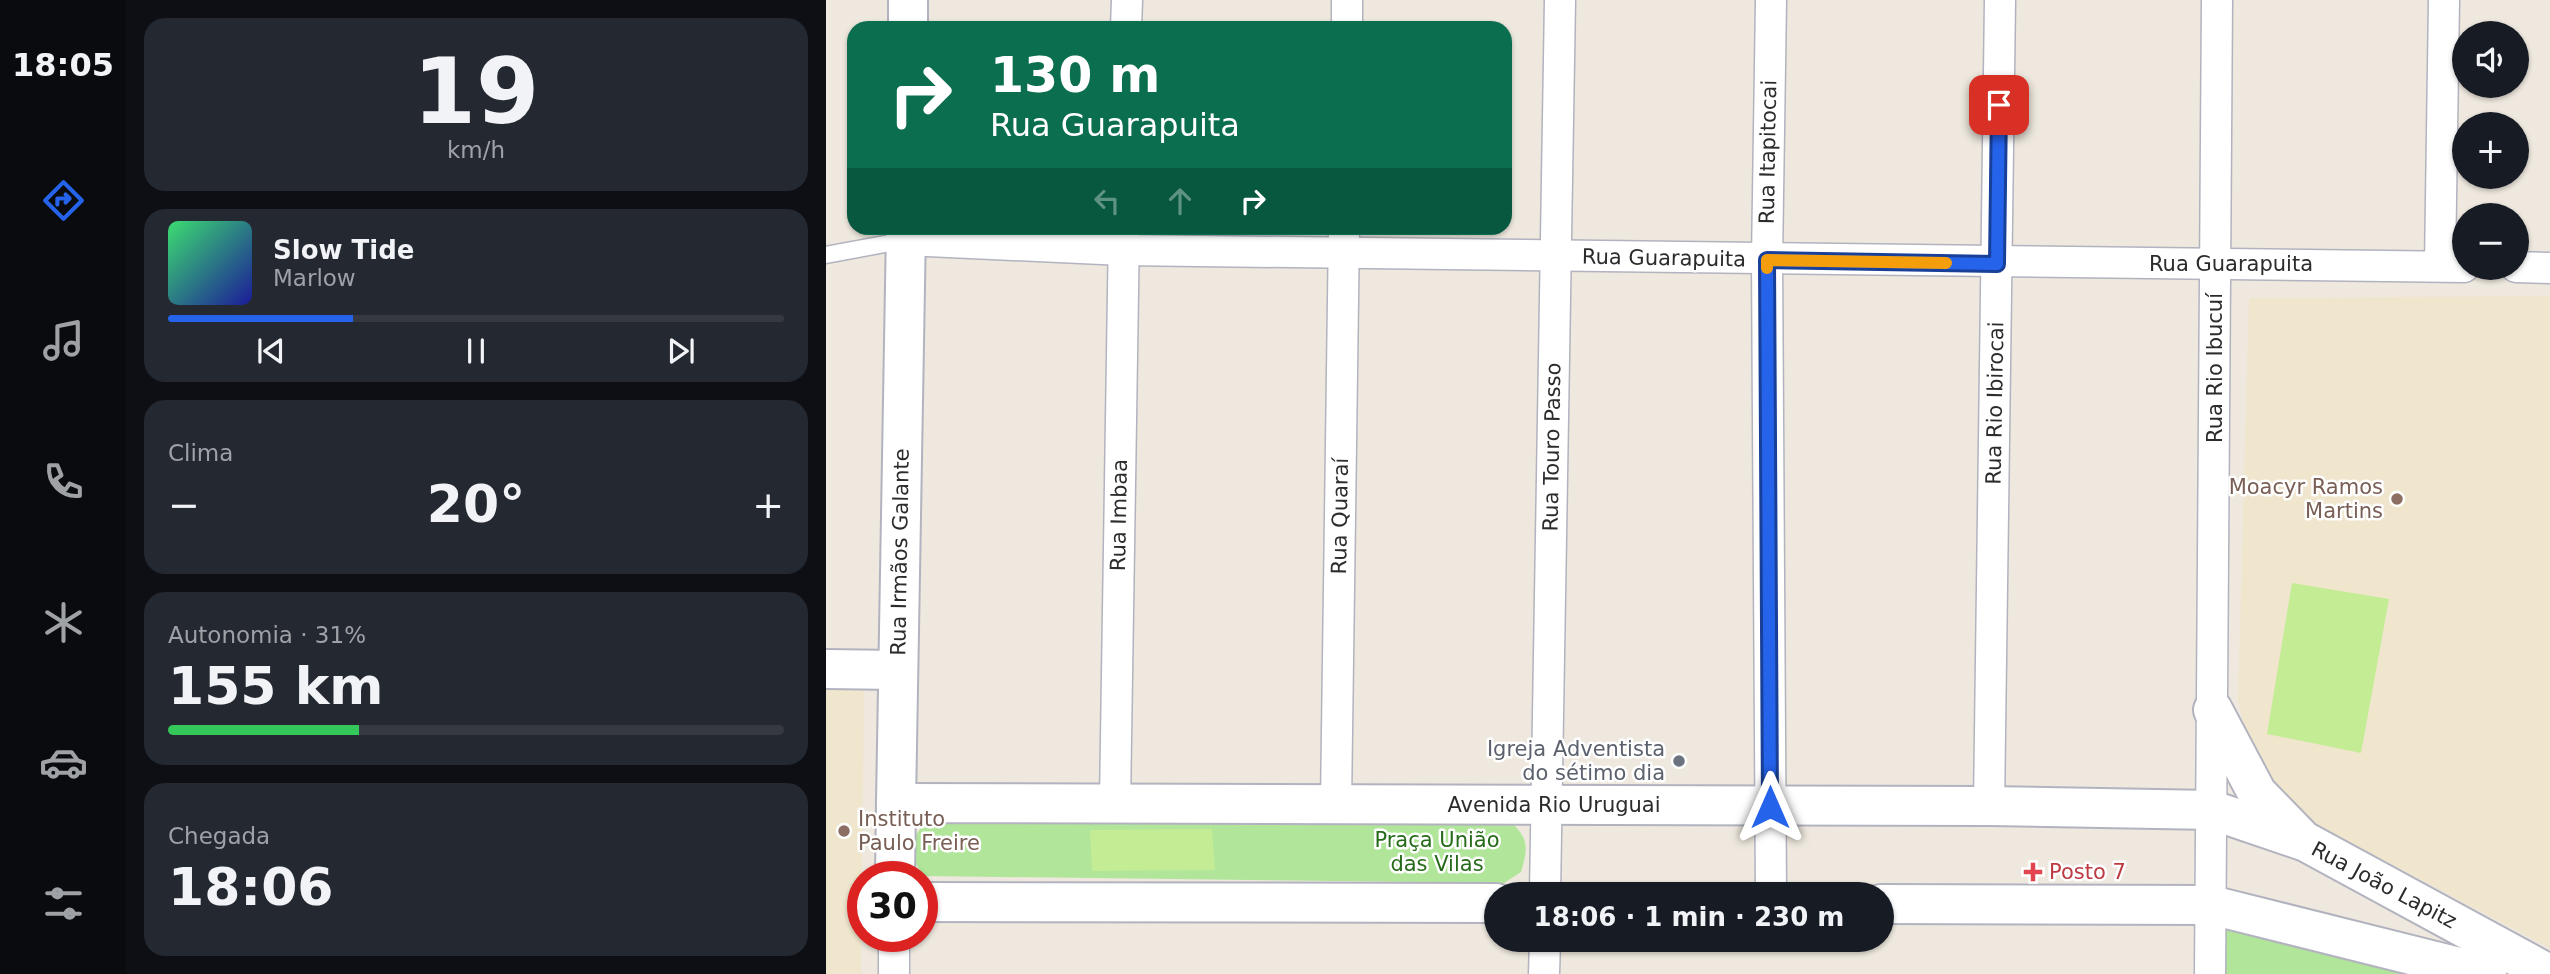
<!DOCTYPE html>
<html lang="pt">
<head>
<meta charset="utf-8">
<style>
	:root { --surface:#171b24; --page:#242831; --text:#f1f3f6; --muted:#9ea1a6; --line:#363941; --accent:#2563eb }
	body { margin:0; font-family:"DejaVu Sans",sans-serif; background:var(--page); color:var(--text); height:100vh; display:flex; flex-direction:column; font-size:26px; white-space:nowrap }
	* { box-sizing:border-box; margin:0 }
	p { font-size:23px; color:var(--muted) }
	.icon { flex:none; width:38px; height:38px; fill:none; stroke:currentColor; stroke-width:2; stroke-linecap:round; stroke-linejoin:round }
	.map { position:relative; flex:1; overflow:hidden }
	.drawer { display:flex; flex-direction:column; gap:18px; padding:18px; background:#0d0f14; width:700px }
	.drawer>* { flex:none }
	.banner { position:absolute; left:21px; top:21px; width:665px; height:214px; border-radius:21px; box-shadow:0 2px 5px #0004; background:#0b6e4f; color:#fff; overflow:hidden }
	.tools { position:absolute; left:1626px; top:21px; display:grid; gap:14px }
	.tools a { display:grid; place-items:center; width:77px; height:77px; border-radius:50%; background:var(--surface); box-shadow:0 2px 5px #0004; font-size:35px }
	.speed { position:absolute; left:21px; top:861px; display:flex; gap:14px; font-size:35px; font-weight:700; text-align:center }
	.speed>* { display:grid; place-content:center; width:91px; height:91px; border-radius:50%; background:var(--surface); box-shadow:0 2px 5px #0004; line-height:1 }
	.speed .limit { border:10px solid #d22; background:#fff; color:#111 }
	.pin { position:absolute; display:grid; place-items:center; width:60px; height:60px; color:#fff; margin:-30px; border-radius:14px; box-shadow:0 4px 10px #0006 }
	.me { position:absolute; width:77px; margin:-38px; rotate:0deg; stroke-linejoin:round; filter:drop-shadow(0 0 5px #0008) }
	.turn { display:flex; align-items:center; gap:24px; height:147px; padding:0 28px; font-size:32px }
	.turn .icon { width:91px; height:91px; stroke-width:2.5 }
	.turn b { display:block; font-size:49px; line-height:60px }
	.lanes { display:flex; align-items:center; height:66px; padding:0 28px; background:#0003; justify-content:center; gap:35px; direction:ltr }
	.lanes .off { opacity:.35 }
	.big { font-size:52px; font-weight:700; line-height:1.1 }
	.drawer .widget { flex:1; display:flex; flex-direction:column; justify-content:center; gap:10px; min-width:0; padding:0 24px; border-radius:21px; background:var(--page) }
	.drawer .dial { align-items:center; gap:0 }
	.dial b { font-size:91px; line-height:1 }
	.song { display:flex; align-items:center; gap:21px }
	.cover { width:84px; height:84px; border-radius:10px; background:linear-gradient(135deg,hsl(140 70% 55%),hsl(240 70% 35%)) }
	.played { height:7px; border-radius:4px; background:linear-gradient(90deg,var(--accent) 30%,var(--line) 30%) }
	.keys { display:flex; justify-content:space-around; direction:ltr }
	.heat { display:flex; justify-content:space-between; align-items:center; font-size:38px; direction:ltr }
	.charge { height:10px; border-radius:5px; background:linear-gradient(90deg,#34c759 31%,var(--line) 0) }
	.trip { position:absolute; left:658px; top:882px; width:410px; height:70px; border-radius:35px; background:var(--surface); box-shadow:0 2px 5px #0004; font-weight:700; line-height:70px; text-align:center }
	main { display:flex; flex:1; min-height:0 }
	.dock { display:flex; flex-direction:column; width:126px; justify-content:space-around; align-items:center; background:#090b0e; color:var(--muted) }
	.dock .icon { width:49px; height:49px }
	.dock .active { color:var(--accent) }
	.dock b { font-size:32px; color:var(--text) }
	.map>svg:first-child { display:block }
</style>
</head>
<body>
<main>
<nav class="dock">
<b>18:05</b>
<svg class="icon active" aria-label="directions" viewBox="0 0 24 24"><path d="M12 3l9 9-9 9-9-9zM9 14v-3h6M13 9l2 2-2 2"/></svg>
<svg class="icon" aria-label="music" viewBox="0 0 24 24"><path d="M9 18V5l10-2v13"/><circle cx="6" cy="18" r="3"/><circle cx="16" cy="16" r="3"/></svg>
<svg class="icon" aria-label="phone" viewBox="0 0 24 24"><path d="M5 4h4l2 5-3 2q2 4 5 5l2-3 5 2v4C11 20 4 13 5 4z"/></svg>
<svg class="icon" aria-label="climate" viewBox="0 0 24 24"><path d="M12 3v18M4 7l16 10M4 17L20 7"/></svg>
<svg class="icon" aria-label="car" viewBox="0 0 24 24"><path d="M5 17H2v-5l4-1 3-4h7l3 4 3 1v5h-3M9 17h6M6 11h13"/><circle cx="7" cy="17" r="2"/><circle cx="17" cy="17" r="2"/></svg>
<svg class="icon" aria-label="filters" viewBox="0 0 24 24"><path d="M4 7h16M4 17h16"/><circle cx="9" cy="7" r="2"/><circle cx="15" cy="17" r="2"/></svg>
</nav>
<section class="drawer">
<div class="widget dial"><b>19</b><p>km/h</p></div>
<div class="widget">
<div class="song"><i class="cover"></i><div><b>Slow Tide</b><p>Marlow</p></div></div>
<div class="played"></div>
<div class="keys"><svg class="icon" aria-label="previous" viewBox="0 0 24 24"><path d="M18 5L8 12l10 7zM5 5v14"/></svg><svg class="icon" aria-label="pause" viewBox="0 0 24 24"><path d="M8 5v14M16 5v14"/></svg><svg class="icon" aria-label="next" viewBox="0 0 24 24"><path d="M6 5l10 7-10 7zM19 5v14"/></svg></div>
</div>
<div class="widget"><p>Clima</p>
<div class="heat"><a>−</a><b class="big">20°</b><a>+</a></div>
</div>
<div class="widget"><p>Autonomia · 31%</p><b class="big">155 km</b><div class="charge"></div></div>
<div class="widget"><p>Chegada</p><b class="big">18:06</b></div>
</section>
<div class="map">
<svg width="1724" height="974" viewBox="0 0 1724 974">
	<rect width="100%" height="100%" fill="#eee8de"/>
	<g fill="#efe6cd">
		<path d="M1724,296V948L1467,812L1424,749L1412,700L1423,298Z"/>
		<path d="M0,688L38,689L35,974H0Z"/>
	</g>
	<g fill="#b0e59a">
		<path d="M106,818L685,822C703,839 702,848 695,872L678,883L98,876C79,852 83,836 106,818Z"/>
		<path d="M1398,928L1576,974H1398Z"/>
	</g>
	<g fill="#c3ec95">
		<path d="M1466,583L1563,599L1535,753L1441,734Z"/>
		<path d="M386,829L389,870L266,871L264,830Z"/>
	</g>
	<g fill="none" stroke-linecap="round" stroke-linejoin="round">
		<g stroke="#b2b3bf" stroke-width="19">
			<path id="service" d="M0,255L80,240"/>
		</g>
		<g stroke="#b2b3bf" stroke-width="33">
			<g id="minor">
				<path d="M945,0L941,260L945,894"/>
				<path d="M300,28L301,0"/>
				<path d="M521,28V0"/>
				<path d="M80,240L297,250L1638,267"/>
				<path d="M1614,266L1618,0"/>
				<path d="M1690,267L1724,268"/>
				<path d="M289,803L298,228"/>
				<path d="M510,804L518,228"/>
				<path d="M1163,806L1174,0"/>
				<path d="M719,894L734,0"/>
				<path d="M68,974V936"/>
				<path d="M718,974L719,940"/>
				<path d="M1384,974L1391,0"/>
			</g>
		</g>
		<g stroke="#b2b3bf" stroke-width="42">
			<g id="tertiary">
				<path d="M82,28V0"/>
				<path d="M0,669L72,670"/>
				<path d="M70,803L80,228"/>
			</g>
		</g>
		<g stroke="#b2b3bf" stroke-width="42">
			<g id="secondary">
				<path d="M1387,710L1431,793L1473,836"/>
				<path d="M69,877L70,803L1163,806L1386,810L1480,842L1723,974"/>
				<path d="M96,902L670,903"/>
				<path d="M1055,904L1385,905L1661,974"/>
			</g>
		</g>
		<use href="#service" stroke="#fff" stroke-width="16"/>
		<use href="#minor" stroke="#fff" stroke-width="30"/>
		<use href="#tertiary" stroke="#fff" stroke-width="38"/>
		<use href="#secondary" stroke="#fff" stroke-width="38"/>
	</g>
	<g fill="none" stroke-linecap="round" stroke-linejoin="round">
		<g stroke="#184099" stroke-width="18">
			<path id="route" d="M944,807L941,260L1171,264L1173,105"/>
		</g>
		<use href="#route" stroke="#2563eb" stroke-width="12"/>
		<path stroke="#f59e0b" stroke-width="12" d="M941,268V260L1120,263"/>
	</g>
	<g fill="#8d6e63" stroke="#fff" stroke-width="2.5">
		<circle cx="1571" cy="499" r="7"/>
		<circle cx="18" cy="831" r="7"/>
	</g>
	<circle fill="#6b7280" stroke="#fff" stroke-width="2.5" cx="853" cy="761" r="7"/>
	<path fill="#e0444e" stroke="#fff" stroke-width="2.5" d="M1203.5 861.5h7v7h7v7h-7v7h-7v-7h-7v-7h7z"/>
	<g text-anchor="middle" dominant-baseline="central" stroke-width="5" stroke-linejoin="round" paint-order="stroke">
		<g font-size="21" fill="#2c2c2c" stroke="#fff">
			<text transform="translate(942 152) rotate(-89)">Rua Itapitocai</text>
			<text transform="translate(838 258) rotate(1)">Rua Guarapuita</text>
			<text x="1405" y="264">Rua Guarapuita</text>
			<text transform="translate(1389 368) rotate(-90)">Rua Rio Ibucuí</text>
			<text transform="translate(1169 403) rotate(-89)">Rua Rio Ibirocai</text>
			<text transform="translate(726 447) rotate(-89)">Rua Touro Passo</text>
			<text transform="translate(293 515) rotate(-89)">Rua Imbaa</text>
			<text transform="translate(514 516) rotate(-89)">Rua Quaraí</text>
			<text transform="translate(74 552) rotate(-89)">Rua Irmãos Galante</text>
			<text x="728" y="805">Avenida Rio Uruguai</text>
			<text transform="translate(1558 885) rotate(28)">Rua João Lapitz</text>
		</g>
		<g font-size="21" fill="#785e54" stroke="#fff" text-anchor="end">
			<text x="1557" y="487">Moacyr Ramos<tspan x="1557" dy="24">Martins</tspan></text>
			<text x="32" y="819" text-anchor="start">Instituto<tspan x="32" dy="24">Paulo Freire</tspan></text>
		</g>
		<g font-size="21" fill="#5b616d" stroke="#fff" text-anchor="end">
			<text x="839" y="749">Igreja Adventista<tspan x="839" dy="24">do sétimo dia</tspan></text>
		</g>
		<g font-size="21" fill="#266b19" stroke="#fff">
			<text x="611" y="840">Praça União<tspan x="611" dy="24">das Vilas</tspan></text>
		</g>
		<g font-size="21" fill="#be3a42" stroke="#fff" text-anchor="start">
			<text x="1223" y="872">Posto 7</text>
		</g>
	</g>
</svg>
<div class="tools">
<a><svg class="icon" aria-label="sound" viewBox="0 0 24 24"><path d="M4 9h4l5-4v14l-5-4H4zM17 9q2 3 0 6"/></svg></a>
<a>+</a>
<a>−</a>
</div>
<div class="speed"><div class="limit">30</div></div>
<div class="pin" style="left:1173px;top:105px;background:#d93025"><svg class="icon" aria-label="arrive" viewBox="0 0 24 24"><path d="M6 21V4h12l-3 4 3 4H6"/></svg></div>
<svg class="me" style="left:944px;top:807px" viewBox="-20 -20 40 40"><path d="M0-17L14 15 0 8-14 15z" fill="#2563eb" stroke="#fff" stroke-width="4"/></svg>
<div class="trip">18:06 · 1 min · 230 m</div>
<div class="banner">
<div class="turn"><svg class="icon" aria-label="right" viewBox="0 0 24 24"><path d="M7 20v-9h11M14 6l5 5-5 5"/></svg><div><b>130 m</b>Rua Guarapuita</div></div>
<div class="lanes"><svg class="icon off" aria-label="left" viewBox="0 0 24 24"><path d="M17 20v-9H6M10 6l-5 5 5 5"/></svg><svg class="icon off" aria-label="ahead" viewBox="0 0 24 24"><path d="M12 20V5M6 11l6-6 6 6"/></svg><svg class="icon" aria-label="right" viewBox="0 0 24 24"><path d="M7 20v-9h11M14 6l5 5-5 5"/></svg></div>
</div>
</div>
</main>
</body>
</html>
